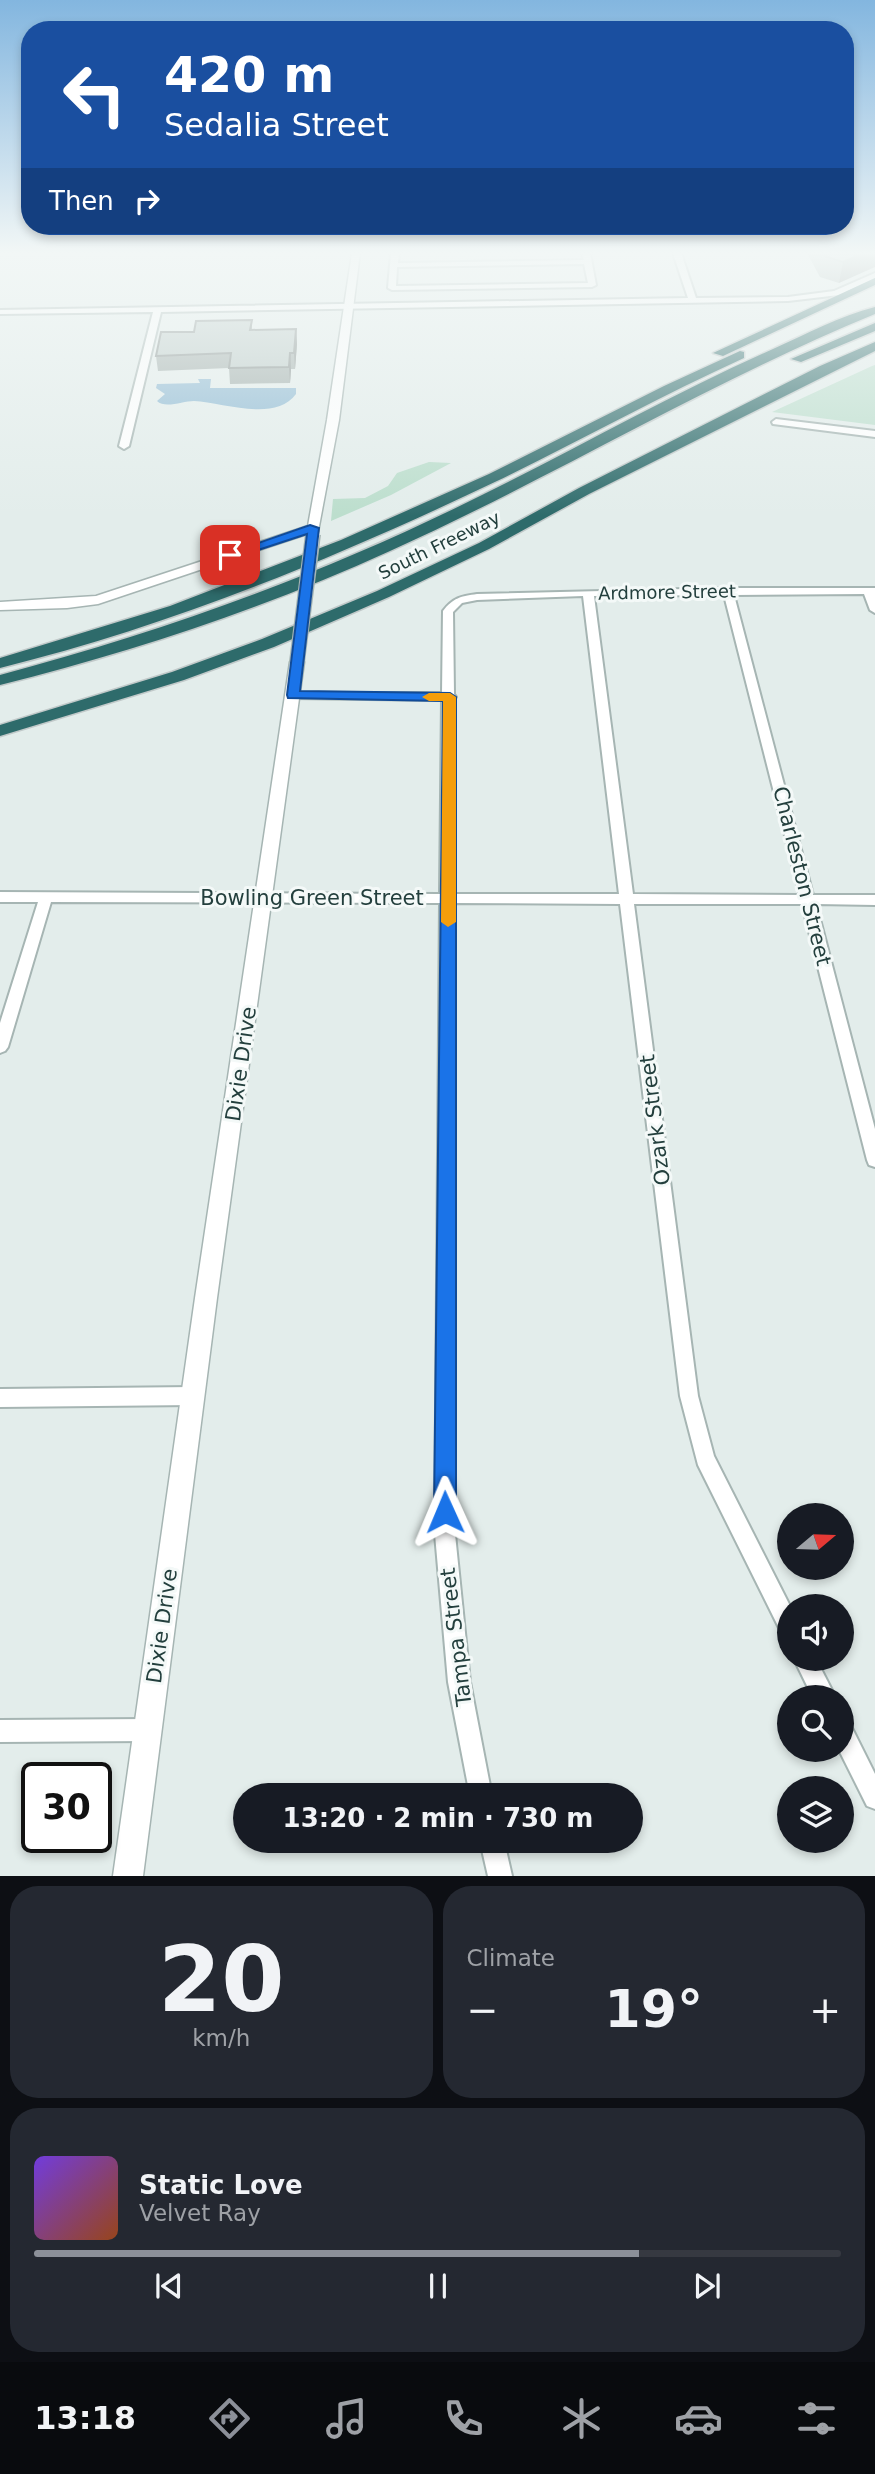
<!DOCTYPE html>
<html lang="en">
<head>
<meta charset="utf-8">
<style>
	:root { --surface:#171b24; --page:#242831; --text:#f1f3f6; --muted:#9ea1a6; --line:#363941; --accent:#8c9099 }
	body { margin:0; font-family:"DejaVu Sans",sans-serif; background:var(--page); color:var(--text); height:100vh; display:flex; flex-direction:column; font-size:26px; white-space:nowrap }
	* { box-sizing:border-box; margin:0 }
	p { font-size:23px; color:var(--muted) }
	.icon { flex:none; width:38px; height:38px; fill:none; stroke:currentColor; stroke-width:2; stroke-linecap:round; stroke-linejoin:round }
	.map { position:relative; height:1876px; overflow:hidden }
	.details { display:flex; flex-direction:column; gap:10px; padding:10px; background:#0d0f14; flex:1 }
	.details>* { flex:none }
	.hud { position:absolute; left:21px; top:21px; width:833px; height:214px; border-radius:28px; box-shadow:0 4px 10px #0003; background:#1a4fa0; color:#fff; overflow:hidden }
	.needle { width:46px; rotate:71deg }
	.fabs { position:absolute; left:777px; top:1503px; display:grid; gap:14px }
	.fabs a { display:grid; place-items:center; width:77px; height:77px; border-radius:50%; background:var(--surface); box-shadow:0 4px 10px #0003; font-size:35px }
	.speed { position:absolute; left:21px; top:1762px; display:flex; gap:14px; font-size:35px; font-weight:700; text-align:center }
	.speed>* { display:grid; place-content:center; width:91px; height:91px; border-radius:50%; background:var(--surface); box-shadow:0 4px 10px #0003; line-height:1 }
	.speed .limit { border:4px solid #111; border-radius:10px; background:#fff; color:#111 }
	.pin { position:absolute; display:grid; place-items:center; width:60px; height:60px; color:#fff; margin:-30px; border-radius:14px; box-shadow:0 4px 10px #0006 }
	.me { position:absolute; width:77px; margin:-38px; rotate:359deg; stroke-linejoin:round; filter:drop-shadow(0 0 5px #0008) }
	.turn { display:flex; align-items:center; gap:24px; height:147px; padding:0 28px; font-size:32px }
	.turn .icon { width:91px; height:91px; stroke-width:2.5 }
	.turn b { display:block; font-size:49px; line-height:60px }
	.then { display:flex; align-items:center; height:66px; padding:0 28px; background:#0003; gap:14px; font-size:26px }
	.big { font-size:52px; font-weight:700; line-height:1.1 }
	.details .tile { flex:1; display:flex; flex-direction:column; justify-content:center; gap:10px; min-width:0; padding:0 24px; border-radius:28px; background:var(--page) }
	.details .dial { align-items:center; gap:0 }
	.dial b { font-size:91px; line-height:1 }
	.song { display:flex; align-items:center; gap:21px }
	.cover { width:84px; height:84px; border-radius:10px; background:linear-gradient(135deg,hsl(260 70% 55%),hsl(20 70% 35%)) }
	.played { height:7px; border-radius:4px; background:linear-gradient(90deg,var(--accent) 75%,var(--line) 75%) }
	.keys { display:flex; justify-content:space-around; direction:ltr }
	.heat { display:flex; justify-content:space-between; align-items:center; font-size:38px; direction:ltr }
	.details .tiles { flex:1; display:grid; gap:10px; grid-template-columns:1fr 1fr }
	.tile:last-child { grid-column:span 2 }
	.trip { position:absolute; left:233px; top:1783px; width:410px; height:70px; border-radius:35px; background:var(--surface); box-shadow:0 4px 10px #0003; font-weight:700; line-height:70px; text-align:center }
	.tabs { display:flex; height:112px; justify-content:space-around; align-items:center; background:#090b0e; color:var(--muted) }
	.tabs .icon { width:49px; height:49px }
	.tabs .active { color:var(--accent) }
	.tabs b { font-size:32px; color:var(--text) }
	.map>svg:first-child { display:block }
</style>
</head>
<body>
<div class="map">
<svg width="875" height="1876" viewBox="0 0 875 1876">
	<rect width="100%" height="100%" fill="#e3edeb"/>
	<g fill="#bcdecd">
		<path d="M875,365V425L772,412L872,366Z"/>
		<path d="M429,462L451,463L391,495L331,521L333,499L365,498L388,486L397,473Z"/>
	</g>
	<path fill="#8cb8d2" d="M198,379H211L210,388H296V394C275,423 222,402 194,401C183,401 165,409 157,401L165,394L156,388L157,384L200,383Z"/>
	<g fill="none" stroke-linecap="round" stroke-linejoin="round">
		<g stroke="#a6b5b3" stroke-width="4">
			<g id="minor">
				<path d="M391,253H399L398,263L584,260L582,253H590L596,285L592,287L392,290L388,288ZM584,264L588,283L396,286L397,267Z"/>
				<path d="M673,253H681L696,298L788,297L834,291L875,273V278L839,295L788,301L161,312L129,446L124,449L119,446L153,312L0,314V310L688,298Z"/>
				<path d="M776,419L875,431V437L773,424L772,422Z"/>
				<path d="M728,588H875V613L870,610L864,594L734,595L813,895H875V905L816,904L875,1129V1167L869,1165L867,1160L802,904H634L698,1396L714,1456L790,1606L789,1637L782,1634L698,1465L680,1396L620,904L454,903L455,1534L470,1682L492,1796H470L448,1682L435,1534L440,903L51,902L8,1047L5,1051L0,1053V1023L38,902H0V892L440,894L442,700L293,698L289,697V693H442L443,611C453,598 461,596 477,594ZM724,595L800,895L633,894L594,596ZM583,596L619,894H454V700L456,697L454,694L453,612L462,603L477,600Z"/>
				<path d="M194,1387L201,1390L203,1396L201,1402L194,1405L0,1407V1389Z"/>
				<path d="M794,1659H816L836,1698H813Z"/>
				<path d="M148,1719L156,1722L159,1730L156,1738L148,1741L0,1742V1720Z"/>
				<path d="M842,1721L850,1724L875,1774V1809L867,1806L839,1750H842Z"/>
				<path d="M480,1841H504L512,1876H488Z"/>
			</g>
		</g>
		<g stroke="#a6b5b3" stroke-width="3">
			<g id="tertiary">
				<path d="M352,253H360L339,420L317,537L307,534L98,604L67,608L0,610V602L96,596L308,526L327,420Z"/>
				<path d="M297,658L304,662L217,1298L143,1876H113L195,1298L290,662Z"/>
			</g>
		</g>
		<g stroke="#c1c9c9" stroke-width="3">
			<g id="motorway">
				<path d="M875,278V285L723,356L713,353Z"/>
				<path d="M875,307V314C708,383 554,477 390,551C265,608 133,652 0,685V675C168,630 329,572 484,494C581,446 674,393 773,349C806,334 840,316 875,307Z"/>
				<path d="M875,323V331L801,362L791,359Z"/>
				<path d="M875,342V351L589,494L489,549L389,597L274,647L184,680L0,736V725L172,672L262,639L377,591L479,543L579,488L820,366Z"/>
				<path d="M740,351L744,352V358C660,396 580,441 497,481C338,557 171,626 0,668V658L170,606L341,540L489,474L664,386Z"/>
			</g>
		</g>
		<use href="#minor" fill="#fff" fill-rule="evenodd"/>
		<use href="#tertiary" fill="#fff" fill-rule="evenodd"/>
		<use href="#motorway" fill="#2e6b6b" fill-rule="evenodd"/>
		<g stroke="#a6b5b3" stroke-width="16" stroke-linecap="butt">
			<path id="tertiary-bridge" d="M297,662L313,534"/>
		</g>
		<use href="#tertiary-bridge" stroke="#fff" stroke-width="13"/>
	</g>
	<g fill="#9faca9">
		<path d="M807,253H875L839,283L820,277Z"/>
		<path d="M252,320V330L296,329L297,344L295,369H291L290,383L230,384L229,368L158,371L156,356L194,332Z"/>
	</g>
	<g fill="#828c8a">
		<path d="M863,253H875V267L839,283L843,262Z"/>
		<path d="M296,329L297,344L295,369L294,353Z"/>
		<path d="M290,353L291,369L290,383L289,367Z"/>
	</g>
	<g fill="#b9c8c5" stroke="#828c8a" stroke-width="2">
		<path d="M822,253H863L843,262L824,256Z"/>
		<path d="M252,320L250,330L296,329L294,353H290L289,367L229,368L231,353L156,356L161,332H194L196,321Z"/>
	</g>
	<linearGradient id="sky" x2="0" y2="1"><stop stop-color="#83b6df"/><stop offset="0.49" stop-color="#f2f7f6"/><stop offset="1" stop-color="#f2f7f6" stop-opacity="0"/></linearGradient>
	<rect width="875" height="516" fill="url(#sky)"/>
	<path fill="#1a73e8" stroke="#114b97" stroke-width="2" d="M310,525L319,528L300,691L450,693L456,697V1512L453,1520L445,1523L437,1520L434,1512L443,701L288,698L287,695L307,534L234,558L224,555Z"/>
	<path fill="#f59e0b" d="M450,693L456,697V922L448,927L441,922L443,701H429L422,697L429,693Z"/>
	<g text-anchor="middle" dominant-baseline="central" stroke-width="6" stroke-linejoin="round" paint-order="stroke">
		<g font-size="18" fill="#233f3d" stroke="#f4f9f8">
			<text transform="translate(439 545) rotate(-26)">South Freeway</text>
			<text transform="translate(667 592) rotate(-1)">Ardmore Street</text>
		</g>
		<g font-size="21" fill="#233f3d" stroke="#f4f9f8">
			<text transform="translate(802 876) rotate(76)">Charleston Street</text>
			<text x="312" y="898">Bowling Green Street</text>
			<text transform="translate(241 1064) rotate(-82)">Dixie Drive</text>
			<text transform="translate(655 1120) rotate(-97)">Ozark Street</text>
			<text transform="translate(162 1626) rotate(-82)">Dixie Drive</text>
			<text transform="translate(456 1637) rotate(-97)">Tampa Street</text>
		</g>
	</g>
</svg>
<div class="fabs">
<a><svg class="needle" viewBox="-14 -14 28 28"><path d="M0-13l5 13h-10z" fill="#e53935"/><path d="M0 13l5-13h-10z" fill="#9ea1a6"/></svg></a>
<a><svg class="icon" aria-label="sound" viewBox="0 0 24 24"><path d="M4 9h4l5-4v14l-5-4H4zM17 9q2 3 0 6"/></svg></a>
<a><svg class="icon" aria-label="search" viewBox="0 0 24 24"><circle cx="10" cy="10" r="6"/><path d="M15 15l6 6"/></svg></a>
<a><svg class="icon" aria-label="layers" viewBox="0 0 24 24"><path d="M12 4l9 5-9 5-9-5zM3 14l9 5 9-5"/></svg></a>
</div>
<div class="speed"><div class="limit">30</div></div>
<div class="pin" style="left:230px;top:555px;background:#d93025"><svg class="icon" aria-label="arrive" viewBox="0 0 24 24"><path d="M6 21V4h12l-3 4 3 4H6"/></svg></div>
<svg class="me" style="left:445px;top:1512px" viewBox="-20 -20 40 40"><path d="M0-17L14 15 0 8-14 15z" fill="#1a73e8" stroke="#fff" stroke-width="4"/></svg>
<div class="trip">13:20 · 2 min · 730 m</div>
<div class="hud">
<div class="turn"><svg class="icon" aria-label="left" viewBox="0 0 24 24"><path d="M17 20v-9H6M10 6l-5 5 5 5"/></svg><div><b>420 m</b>Sedalia Street</div></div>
<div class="then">Then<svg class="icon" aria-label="right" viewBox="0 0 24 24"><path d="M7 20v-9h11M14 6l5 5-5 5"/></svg></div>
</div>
</div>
<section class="details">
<div class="tiles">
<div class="tile dial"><b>20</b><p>km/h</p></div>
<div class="tile"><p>Climate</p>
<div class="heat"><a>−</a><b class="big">19°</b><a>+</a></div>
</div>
<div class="tile">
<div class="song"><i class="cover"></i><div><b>Static Love</b><p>Velvet Ray</p></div></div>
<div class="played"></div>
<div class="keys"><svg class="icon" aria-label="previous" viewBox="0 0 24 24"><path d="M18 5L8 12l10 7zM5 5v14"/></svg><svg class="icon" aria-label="pause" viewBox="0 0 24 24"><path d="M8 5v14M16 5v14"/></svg><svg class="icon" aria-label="next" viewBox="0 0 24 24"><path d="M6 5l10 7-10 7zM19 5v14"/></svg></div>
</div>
</div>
</section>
<nav class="tabs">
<b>13:18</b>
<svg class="icon active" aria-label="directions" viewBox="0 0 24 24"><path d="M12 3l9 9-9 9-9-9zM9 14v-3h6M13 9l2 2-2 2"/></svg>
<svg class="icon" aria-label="music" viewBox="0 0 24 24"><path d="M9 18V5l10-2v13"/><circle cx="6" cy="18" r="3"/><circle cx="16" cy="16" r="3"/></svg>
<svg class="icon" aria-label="phone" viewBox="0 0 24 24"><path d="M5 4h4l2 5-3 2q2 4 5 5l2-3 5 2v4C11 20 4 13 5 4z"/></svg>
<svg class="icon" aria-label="climate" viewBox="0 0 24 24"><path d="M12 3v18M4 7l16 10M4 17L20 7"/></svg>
<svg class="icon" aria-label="car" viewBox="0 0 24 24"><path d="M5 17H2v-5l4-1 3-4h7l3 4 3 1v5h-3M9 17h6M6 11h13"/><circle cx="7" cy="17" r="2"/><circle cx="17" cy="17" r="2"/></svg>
<svg class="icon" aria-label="filters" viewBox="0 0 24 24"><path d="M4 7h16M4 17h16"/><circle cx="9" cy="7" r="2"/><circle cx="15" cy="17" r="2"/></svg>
</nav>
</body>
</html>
